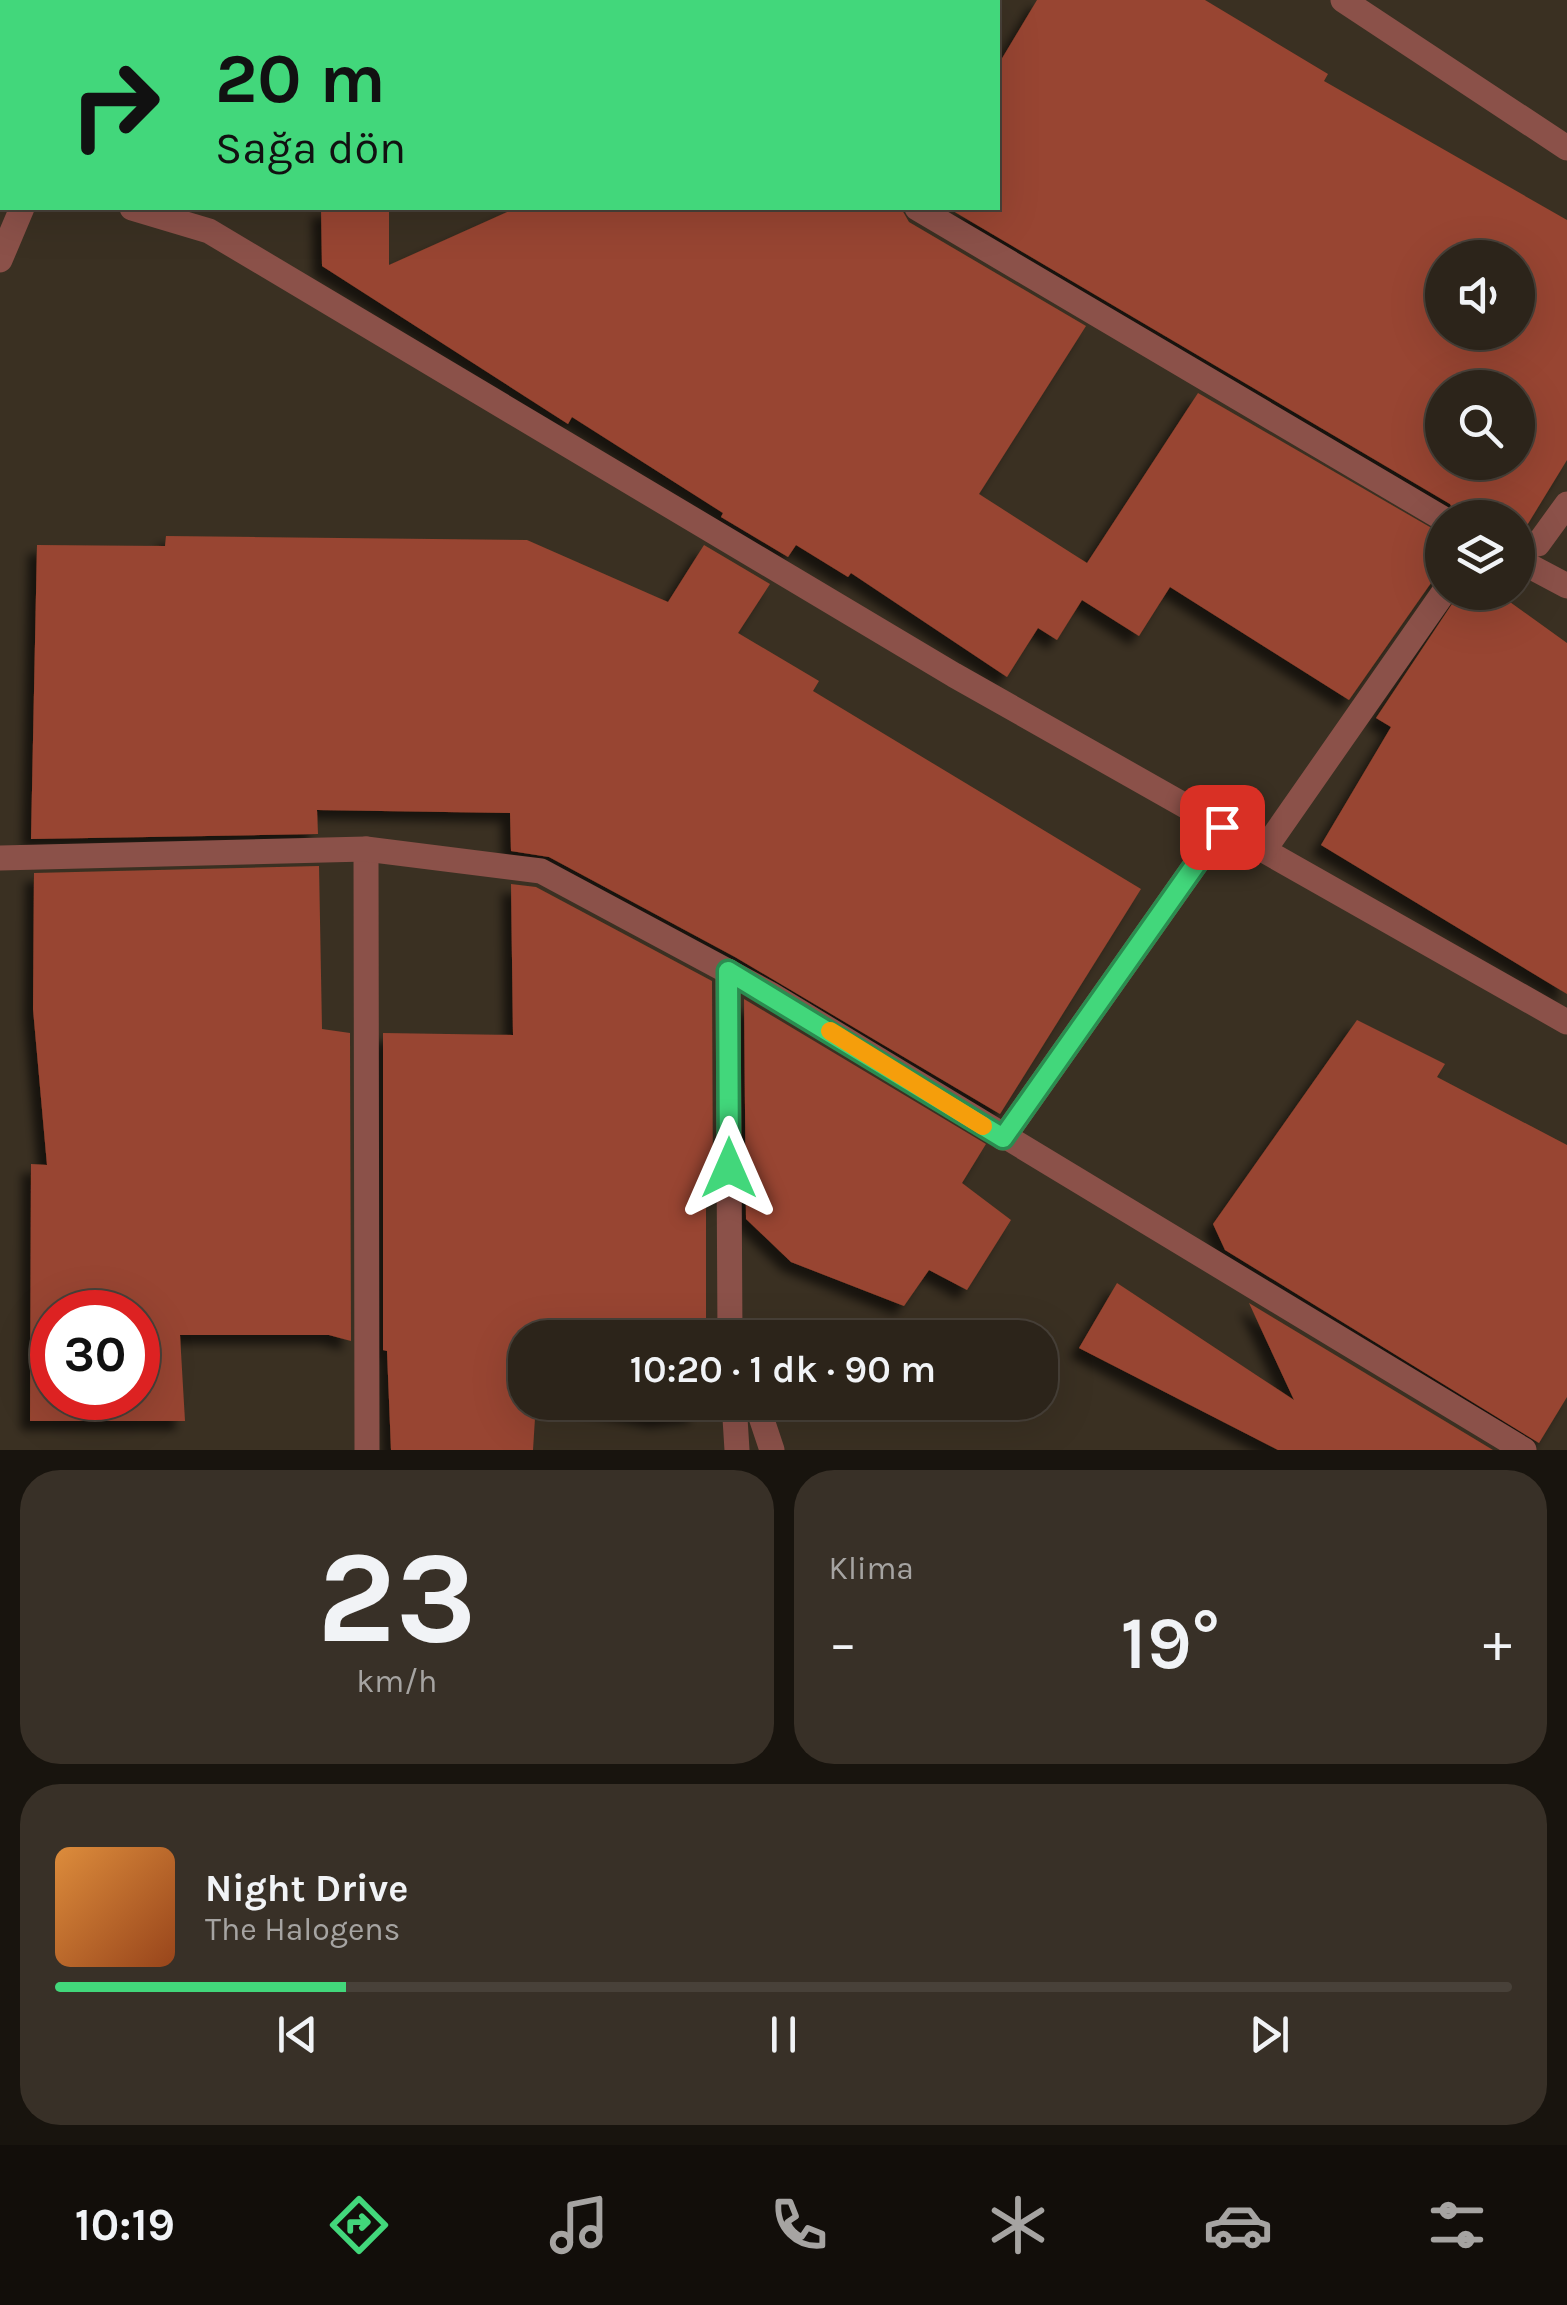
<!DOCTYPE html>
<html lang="tr">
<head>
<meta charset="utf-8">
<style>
	:root { --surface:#2c241a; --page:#383027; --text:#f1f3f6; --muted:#a6a4a2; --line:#484139; --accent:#42d77b }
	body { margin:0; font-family:Karla,sans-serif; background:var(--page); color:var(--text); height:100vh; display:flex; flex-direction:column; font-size:38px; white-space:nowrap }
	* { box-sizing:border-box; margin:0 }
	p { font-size:32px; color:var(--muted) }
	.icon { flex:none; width:55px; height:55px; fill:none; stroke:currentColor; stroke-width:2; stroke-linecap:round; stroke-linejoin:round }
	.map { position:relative; height:1450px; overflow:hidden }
	.sheet { display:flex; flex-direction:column; gap:20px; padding:20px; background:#18140e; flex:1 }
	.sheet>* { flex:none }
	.banner { position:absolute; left:0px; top:0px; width:1000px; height:210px; box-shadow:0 10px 40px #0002,0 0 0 2px var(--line); background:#42d77b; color:#111; overflow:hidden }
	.tools { position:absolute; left:1425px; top:240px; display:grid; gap:20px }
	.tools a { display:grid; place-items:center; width:110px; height:110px; border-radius:50%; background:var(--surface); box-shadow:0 10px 40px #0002,0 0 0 2px var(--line); font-size:50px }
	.speed { position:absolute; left:30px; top:1290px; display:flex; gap:20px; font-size:50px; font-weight:700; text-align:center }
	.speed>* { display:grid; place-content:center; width:130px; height:130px; border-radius:50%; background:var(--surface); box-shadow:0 10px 40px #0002,0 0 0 2px var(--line); line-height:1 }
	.speed .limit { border:15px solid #d22; background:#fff; color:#111 }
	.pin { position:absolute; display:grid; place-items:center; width:85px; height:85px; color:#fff; margin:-42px; border-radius:20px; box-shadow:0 5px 15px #0006 }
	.me { position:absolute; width:110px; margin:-55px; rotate:0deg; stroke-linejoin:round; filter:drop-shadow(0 0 8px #0008) }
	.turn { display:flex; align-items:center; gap:35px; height:210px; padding:0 50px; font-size:45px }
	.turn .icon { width:130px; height:130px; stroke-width:2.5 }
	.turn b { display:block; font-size:70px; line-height:85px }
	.big { font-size:75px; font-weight:600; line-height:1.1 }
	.sheet .card { flex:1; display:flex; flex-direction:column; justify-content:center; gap:15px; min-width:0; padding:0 35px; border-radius:40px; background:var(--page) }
	.sheet .dial { align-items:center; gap:0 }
	.dial b { font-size:130px; line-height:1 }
	.song { display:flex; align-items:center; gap:30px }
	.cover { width:120px; height:120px; border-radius:15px; background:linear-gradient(135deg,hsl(30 70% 55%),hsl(20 70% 35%)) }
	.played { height:10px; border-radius:5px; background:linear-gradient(90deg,var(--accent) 20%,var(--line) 20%) }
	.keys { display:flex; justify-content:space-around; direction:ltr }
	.heat { display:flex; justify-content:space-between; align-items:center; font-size:55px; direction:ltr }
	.sheet .tiles { flex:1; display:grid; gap:20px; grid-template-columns:1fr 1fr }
	.card:last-child { grid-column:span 2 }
	.trip { position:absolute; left:508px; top:1320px; width:550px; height:100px; border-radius:40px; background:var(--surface); box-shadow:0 10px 40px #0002,0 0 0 2px var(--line); font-weight:600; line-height:100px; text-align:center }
	.menu { display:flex; height:160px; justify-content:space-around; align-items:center; background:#120e0a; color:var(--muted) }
	.menu .icon { width:70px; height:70px }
	.menu .active { color:var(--accent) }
	.menu b { font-size:45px; color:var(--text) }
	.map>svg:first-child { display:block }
</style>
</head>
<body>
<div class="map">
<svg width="1567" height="1450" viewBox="0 0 1567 1450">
	<defs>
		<filter id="shadow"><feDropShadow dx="-9" dy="9" stdDeviation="5" flood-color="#0009"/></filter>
	</defs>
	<rect width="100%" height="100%" fill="#3a3022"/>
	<g fill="#984530" fill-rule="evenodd" filter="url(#shadow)">
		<path d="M1037,0H1205L1328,74L1324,81L1567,220V460L1526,527H1518V518H1458L1450,504L948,208H998V65ZM1442,258H1518V332H1442ZM1442,388H1518V462H1442Z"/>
		<path d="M321,208H389V265L516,208H901L909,222L1086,326L979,494L1087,563L1198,393L1442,534V576L1431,583L1349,700L1170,587L1139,636L1082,600L1057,640L1038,628L1007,677L851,573L848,577L796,545L788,557L721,517L723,513L572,417L568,424L322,266Z"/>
		<path d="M166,536L527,540L668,602L704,545L770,584L738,633L819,681L813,691L1141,889L1000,1114L735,957L549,857L511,851L510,813L317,810L318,834L31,839L37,545L165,546Z"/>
		<path d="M1460,592H1496L1567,643V994L1321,845L1391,727L1376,718Z"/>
		<path d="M319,866L322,1029L350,1033L351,1341L329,1335H180L185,1421H30L31,1164L47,1165L33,1009L34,873ZM52,1312H138V1398H52Z"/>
		<path d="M511,884L536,887L712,981L713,1188L706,1182V1338H525V1402H536L533,1450H391L387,1351L383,1350V1033L513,1035Z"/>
		<path d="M744,999L986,1144L962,1183L1011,1220L967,1290L929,1270L904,1306L791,1262L746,1219Z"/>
		<path d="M1357,1020L1445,1064L1437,1077L1567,1145V1397L1539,1443L1225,1250L1213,1224Z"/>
		<path d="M1117,1283L1294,1400L1249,1303L1493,1450H1278L1079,1348Z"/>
		<path d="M574,1402H696L699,1414L658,1419Z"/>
	</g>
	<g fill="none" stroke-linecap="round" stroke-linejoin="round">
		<g stroke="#8b5149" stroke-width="25">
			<path d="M1343,0L1567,148"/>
			<path d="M149,2L150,0"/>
			<path d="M210,2V0"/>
			<path d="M648,2L649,0"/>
			<path d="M0,146L2,147"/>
			<path d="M132,208L209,231L954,675L1567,1022"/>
			<path d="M917,208L1442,518"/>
			<path d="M0,260L22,208"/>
			<path d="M1518,543L1538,544L1567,504"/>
			<path d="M1518,560L1567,586"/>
			<path d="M366,849L367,1450"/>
			<path d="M1264,850L1444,592"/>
			<path d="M0,858L366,849L541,871L770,994L1524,1450"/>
			<path d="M728,971L730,1338"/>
			<path d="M1003,1138L1222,827"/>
			<path d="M734,1402L737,1450"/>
			<path d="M756,1402L772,1450"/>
		</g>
	</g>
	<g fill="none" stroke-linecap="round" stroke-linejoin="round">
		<g stroke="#2b8c50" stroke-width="25">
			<path id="route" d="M729,1168L728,971L1003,1138L1222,827"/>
		</g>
		<use href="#route" stroke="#42d77b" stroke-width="18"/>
		<path stroke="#f59e0b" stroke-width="18" d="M830,1031L983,1126"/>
	</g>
</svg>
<div class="tools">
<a><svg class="icon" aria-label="sound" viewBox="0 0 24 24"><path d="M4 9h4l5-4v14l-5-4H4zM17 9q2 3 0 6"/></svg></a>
<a><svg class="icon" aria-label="search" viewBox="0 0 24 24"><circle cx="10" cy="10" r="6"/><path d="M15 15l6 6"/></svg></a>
<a><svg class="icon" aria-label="layers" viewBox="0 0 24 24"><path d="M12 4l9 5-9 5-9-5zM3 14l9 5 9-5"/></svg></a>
</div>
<div class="speed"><div class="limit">30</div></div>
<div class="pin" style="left:1222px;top:827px;background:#d93025"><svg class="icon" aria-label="arrive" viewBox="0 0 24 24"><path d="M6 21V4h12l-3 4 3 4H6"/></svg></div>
<svg class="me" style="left:729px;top:1168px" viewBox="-20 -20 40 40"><path d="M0-17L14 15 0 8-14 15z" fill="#42d77b" stroke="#fff" stroke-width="4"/></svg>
<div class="trip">10:20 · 1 dk · 90 m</div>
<div class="banner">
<div class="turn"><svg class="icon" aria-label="right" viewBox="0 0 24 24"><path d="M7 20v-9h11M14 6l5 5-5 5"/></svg><div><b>20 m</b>Sağa dön</div></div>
</div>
</div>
<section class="sheet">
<div class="tiles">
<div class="card dial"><b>23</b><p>km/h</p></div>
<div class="card"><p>Klima</p>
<div class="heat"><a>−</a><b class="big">19°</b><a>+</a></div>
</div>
<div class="card">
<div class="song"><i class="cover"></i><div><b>Night Drive</b><p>The Halogens</p></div></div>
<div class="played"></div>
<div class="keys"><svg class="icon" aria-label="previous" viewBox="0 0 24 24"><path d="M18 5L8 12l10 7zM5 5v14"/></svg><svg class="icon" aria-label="pause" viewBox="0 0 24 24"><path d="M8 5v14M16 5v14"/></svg><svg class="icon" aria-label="next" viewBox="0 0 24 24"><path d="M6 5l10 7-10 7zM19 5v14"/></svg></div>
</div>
</div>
</section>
<nav class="menu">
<b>10:19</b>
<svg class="icon active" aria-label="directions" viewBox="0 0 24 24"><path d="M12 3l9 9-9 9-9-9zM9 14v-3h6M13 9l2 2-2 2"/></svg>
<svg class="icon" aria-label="music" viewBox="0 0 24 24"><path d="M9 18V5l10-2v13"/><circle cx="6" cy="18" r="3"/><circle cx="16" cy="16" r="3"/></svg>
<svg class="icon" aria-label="phone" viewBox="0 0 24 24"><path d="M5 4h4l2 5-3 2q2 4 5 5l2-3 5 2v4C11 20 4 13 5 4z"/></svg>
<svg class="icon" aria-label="climate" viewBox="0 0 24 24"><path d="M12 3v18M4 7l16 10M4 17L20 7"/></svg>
<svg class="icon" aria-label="car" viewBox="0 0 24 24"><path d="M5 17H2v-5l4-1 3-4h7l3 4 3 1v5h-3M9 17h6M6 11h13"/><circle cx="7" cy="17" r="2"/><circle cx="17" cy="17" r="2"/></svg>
<svg class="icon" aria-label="filters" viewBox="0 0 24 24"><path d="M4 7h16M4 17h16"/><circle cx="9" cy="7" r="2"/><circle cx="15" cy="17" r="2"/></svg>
</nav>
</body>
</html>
